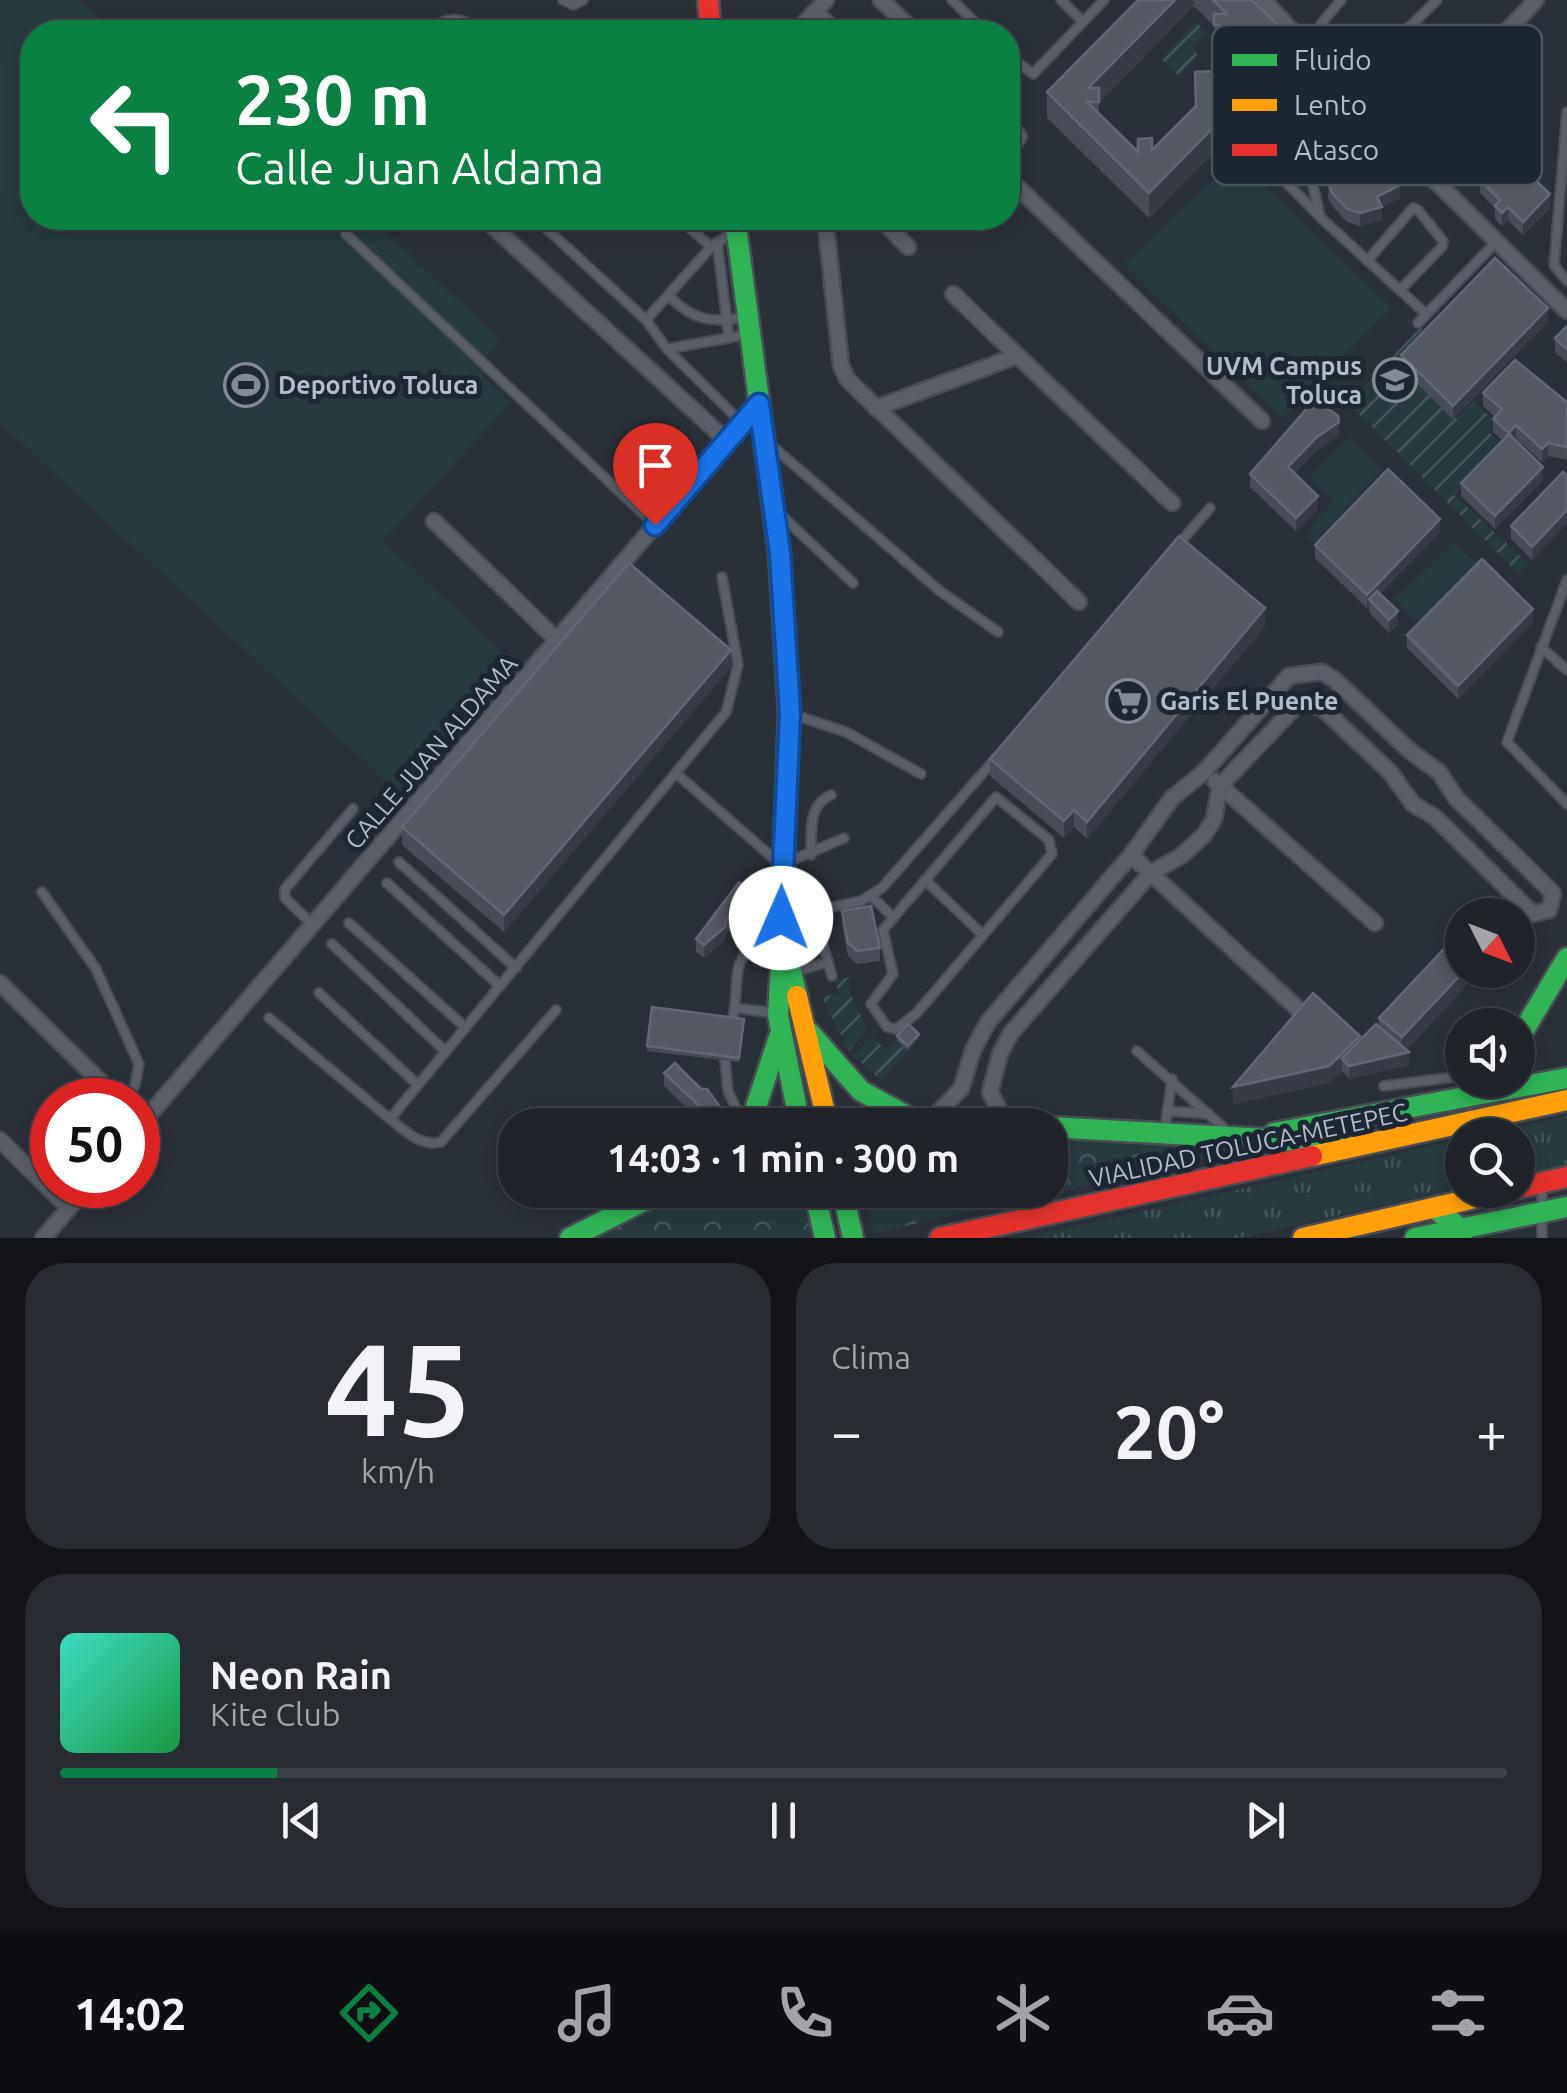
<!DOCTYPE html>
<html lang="es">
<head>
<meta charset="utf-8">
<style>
	:root { --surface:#20242a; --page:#282c32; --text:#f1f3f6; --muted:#a2a4a8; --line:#3d4147; --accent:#0b8043 }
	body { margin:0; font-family:Ubuntu,sans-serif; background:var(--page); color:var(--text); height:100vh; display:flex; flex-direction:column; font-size:38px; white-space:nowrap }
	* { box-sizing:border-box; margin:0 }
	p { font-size:32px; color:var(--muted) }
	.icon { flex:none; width:55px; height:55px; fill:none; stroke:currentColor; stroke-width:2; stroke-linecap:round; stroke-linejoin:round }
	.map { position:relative; height:1238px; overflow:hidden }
	.side { display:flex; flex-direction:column; gap:25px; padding:25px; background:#121417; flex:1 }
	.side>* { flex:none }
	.top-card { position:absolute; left:20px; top:20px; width:1000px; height:210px; border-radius:40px; box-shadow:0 5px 15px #0003,0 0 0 2px var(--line); background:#0b8043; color:#fff; overflow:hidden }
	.needle { width:65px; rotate:132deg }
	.buttons { position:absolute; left:1445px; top:898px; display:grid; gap:20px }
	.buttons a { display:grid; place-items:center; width:90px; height:90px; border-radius:50%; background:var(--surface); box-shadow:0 5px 15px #0003,0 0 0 2px var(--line); font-size:50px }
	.speed { position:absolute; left:30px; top:1078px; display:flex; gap:20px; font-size:50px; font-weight:700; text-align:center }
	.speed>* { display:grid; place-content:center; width:130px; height:130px; border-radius:50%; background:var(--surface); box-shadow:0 5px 15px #0003,0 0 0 2px var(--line); line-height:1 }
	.speed .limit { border:15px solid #d22; background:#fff; color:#111 }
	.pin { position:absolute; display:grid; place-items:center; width:85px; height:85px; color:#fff; margin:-102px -42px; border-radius:50% 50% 50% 0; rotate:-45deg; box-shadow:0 0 10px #0007 }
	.pin .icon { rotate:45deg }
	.me { position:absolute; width:110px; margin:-55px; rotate:1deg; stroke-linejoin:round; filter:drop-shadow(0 0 8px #0008) }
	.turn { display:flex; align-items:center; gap:35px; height:210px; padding:0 50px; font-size:45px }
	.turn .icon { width:130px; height:130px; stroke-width:2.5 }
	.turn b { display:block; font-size:70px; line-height:85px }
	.big { font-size:75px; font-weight:700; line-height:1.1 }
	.side .tile { flex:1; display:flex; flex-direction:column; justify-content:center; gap:15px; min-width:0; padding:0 35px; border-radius:40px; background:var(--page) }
	.side .dial { align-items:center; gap:0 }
	.dial b { font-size:130px; line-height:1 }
	.song { display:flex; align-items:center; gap:30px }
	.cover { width:120px; height:120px; border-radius:15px; background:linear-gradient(135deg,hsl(170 70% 55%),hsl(140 70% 35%)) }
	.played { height:10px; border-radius:5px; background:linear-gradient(90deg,var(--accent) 15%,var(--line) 15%) }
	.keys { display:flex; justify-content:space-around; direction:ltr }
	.heat { display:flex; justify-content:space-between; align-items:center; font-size:55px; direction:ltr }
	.side .tiles { flex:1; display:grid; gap:25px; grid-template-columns:1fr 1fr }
	.tile:last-child { grid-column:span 2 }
	.trip { position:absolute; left:498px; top:1108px; width:570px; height:100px; border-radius:40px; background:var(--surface); box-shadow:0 5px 15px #0003,0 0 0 2px var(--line); font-weight:700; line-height:100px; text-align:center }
	.tab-bar { display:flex; height:160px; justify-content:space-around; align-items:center; background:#0d0e11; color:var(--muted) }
	.tab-bar .icon { width:70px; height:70px }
	.tab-bar .current { color:var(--accent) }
	.tab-bar b { font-size:45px; color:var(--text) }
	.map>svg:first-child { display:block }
</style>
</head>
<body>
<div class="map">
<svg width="1567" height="1238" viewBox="0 0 1567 1238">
	<defs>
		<pattern id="grass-tufts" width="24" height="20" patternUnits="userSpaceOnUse" patternTransform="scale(2.5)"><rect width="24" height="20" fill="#273a3e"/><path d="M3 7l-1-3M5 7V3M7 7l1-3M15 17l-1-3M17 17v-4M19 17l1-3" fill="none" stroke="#445559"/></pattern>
		<pattern id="forest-crowns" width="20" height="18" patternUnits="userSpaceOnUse" patternTransform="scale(2.5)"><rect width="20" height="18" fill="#273a3e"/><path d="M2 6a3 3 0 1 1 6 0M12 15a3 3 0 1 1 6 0" fill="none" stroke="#445559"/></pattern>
		<pattern id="garden-furrows" width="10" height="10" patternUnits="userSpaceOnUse" patternTransform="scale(2.5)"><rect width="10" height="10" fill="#273a3e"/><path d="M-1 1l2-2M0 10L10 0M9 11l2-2" fill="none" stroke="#445559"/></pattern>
	</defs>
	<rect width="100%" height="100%" fill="#2a3038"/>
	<g fill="url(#grass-tufts)">
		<path d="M1567,1116V1164L1518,1175V1135H1481Z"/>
		<path d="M1462,1139V1187L1239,1238H1024Z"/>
	</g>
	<g fill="url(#forest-crowns)">
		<path d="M1050,1134L1264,1146L874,1233L864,1190H1050Z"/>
		<path d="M694,1190H807L815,1238H596Z"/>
	</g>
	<g fill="#273a3e">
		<path d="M0,0H80L115,32H32V218H370L501,340L475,369L511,402L383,541L520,669L402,796L0,423Z"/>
		<path d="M1235,158L1391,308L1282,418L1124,265Z"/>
		<path d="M1350,437L1381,471L1313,543L1305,534L1334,501L1309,478Z"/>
		<path d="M1453,543L1479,565L1420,625L1394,600Z"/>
	</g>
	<g fill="url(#garden-furrows)">
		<path d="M1196,22L1206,33L1192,48L1198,55L1179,76L1161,59Z"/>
		<path d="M1420,327L1431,337L1401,368L1457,419L1474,402L1497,423L1489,432L1503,445L1454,495L1528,563L1518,573L1349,404Z"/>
		<path d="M849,977V991L867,1029L849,1051L822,997L838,993L835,979Z"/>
		<path d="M871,1036L888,1052L895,1041L907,1051L881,1081L854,1056Z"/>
	</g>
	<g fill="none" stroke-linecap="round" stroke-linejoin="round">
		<g stroke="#484c55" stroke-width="12">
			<g id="lane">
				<path d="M563,0L573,5L583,0"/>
				<path d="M952,0L985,32"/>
				<path d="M1061,0L1083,22"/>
				<path d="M1341,0L1321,24L1366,69"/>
				<path d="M429,32C449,12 464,19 486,32"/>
				<path d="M1008,55L1033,74L1104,0"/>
				<path d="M1331,73L1258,144L1257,152L1320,217L1426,314"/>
				<path d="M1347,88L1437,0"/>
				<path d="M1567,112L1554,265L1567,281"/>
				<path d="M1266,163L1304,154"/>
				<path d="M1320,216L1305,151L1315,140L1350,126"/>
				<path d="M535,218L646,320"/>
				<path d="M679,218L711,247"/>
				<path d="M733,232L711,247L646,320L667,349L742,423"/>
				<path d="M346,234L655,525"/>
				<path d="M717,242L729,338"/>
				<path d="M1367,261L1413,208L1418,210L1443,241L1442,247L1400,290"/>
				<path d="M669,296C695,322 712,323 748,317"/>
				<path d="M1418,323L1496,242"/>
				<path d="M667,349L750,334"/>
				<path d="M771,445L940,591L998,632"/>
				<path d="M780,514L853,583"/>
				<path d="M1177,546L1210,508"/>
				<path d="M1567,580L1507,742L1567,804"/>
				<path d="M1541,647L1567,670"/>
				<path d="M789,713L846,732L921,774"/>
				<path d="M678,775L781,865L844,838"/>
				<path d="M996,797L1049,840L1052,854L916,1014L896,1029L887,1027L871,1004L893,974L883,930Z"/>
				<path d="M811,855C812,833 807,805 831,795"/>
				<path d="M399,862L516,968"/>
				<path d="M925,880L983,935"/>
				<path d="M387,883L500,986"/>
				<path d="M42,892L96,969L139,1064L135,1085L124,1100"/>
				<path d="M871,896L893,917"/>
				<path d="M784,917L861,901L882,888L996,758"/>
				<path d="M349,923L466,1028"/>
				<path d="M313,925L285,898V889L353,809"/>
				<path d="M822,941L832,976"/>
				<path d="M332,944L446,1052"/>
				<path d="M794,972L828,962"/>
				<path d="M319,993L417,1084"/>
				<path d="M735,1008L775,1013"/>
				<path d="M269,1018L390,1119L726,712L738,665L722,577"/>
				<path d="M732,1022C743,971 723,956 781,932"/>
				<path d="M1137,1051L1226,1130"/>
				<path d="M725,1060L728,1091L744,1125"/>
				<path d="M1384,1086L1462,1076"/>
				<path d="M1167,1111L1209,1114"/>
				<path d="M390,1119C406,1131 420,1147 441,1142L556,1010"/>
				<path d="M1165,1128L1172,1079"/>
				<path d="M1542,1238V1187"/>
			</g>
		</g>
		<g stroke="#484c55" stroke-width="19">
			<g id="street">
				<path d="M881,0L915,32"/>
				<path d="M1263,0L1400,146L1567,311"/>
				<path d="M815,12L837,32"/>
				<path d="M796,32L826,0"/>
				<path d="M1008,122L1019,137L1008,150"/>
				<path d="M1400,146L1536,0"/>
				<path d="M1008,178L1262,421"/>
				<path d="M484,218L727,441"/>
				<path d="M825,218L841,365L847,379L1079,602"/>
				<path d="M880,218L908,247"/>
				<path d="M953,294L1172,503"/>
				<path d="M876,408L1017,356"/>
				<path d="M434,521L557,640"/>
				<path d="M1215,781L1375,923"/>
				<path d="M1131,855L1299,1010"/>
				<path d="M0,983L119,1100"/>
				<path d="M931,1120L961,1089L973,1050L988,1022L1131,855L1172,798L1204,772L1289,676L1322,672L1335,680L1410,751L1439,772L1456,798L1553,893L1549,910L1533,914L1436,818L1413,804L1390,772L1321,707L1298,704L1220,786L1214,819L1204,835L1181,856L1151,873L1011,1033L1000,1054L990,1092L1006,1124"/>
				<path d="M138,1128L759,404"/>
				<path d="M0,1140L69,1208"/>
				<path d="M43,1238L89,1185"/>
			</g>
		</g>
		<g stroke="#484c55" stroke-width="25">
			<g id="fast">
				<path d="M735,218L779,553L789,713L781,932L797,996"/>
				<path d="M782,948L778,1015L800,1125"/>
				<path d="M810,1033L861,1091L912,1119"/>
				<path d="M1518,1040L1567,958"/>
				<path d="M750,1125L779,1037"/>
				<path d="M823,1125L914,1120L1018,1125"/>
				<path d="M1050,1127L1337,1143"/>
				<path d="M1274,1133L1567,1078"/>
				<path d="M814,1190L825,1238"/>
				<path d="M842,1190L853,1238"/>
				<path d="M1434,1208L1464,1231"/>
				<path d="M570,1238L665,1190"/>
				<path d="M1415,1238L1567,1207"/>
			</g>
		</g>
		<g stroke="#484c55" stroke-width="25">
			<g id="slow">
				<path d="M797,996L828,1125"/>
				<path d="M1312,1156L1567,1100"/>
				<path d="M1303,1238L1510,1190"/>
			</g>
		</g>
		<g stroke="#484c55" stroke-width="25">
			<g id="jam">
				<path d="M708,0L711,32"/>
				<path d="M1518,1188L1567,1177"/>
				<path d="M940,1238L1312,1156"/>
			</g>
		</g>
		<use href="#lane" stroke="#5a5e66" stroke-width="8"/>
		<use href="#street" stroke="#5a5e66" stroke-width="14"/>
		<use href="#fast" stroke="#30b455" stroke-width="20"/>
		<use href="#slow" stroke="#ff9f0a" stroke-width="20"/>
		<use href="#jam" stroke="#e5322d" stroke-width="20"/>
	</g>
	<g fill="#474c55" fill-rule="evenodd">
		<path d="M1138,0H1252L1296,69L1149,218L1047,118V92ZM1194,6L1214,26V51H1239L1245,57L1232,70L1195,72V107L1152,150L1138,152L1099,114V103Z"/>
		<path d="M1319,153L1392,170L1400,198L1382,207V220L1360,226L1347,222L1333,207L1328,198L1329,184L1319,166Z"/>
		<path d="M1480,180L1550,208L1523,235L1508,220L1502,226L1495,219V208L1480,193Z"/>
		<path d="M1548,322L1453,419L1401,368V355Z"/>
		<path d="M1567,329V363L1555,352V338Z"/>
		<path d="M1483,393L1567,402V460L1548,456L1542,462L1516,438L1515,440L1543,480L1495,529L1461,496V483L1503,441L1493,432V419L1495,417L1483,406Z"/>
		<path d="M1339,435L1317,450L1294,473L1318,509L1296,531L1250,487V474Z"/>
		<path d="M1567,476V523L1532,560L1511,539V526Z"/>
		<path d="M1440,532L1380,594L1398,624L1389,633L1369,612V606L1367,608L1315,558V545Z"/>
		<path d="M1533,622L1458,699L1407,648V635Z"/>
		<path d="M1265,626L1087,839L1074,827L1064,838L990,776V759Z"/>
		<path d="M731,667L504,932L402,845V827Z"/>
		<path d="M755,892L754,928L727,931L725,940L704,958L696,952V939Z"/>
		<path d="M842,911L880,948V961L857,964L848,956L842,924Z"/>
		<path d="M1478,970V973L1406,1050L1409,1065L1349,1079L1342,1071L1329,1083L1233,1104L1360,1040L1379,1026V1018Z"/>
		<path d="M744,1019L739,1062L647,1051V1046Z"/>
		<path d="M897,1036L919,1038L908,1051L897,1041Z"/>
		<path d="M664,1073L722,1125H705L664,1086Z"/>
	</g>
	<g fill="#373c44">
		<path d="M1175,0H1194V6L1099,103L1088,88Z"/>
		<path d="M1296,43V69L1149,218V193Z"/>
		<path d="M1400,185V198L1382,207V220L1360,226V213L1377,197Z"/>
		<path d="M1550,194V208L1523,235V222Z"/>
		<path d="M1508,207V220L1502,226V213Z"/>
		<path d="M1548,308V322L1453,419V406Z"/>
		<path d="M1339,422V435L1317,450L1288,480V467L1317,437Z"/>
		<path d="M1516,425V438L1509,446V433Z"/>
		<path d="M1548,443V456L1542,462V449Z"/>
		<path d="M1543,467V480L1495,529V516Z"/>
		<path d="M1318,496V509L1296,531V518Z"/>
		<path d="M1567,510V523L1532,560V547Z"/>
		<path d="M1440,519V532L1372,603L1369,599V606L1367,608V595Z"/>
		<path d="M1265,608V626L1087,839V822Z"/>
		<path d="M1533,609V622L1458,699V686Z"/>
		<path d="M1398,611V624L1389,633V620Z"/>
		<path d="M731,650V667L504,932V915Z"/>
		<path d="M1074,810V827L1064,838V821Z"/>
		<path d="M727,918L725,940L704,958V945Z"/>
		<path d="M1465,970H1478V973L1402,1054L1409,1052V1065L1349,1079V1066L1402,1054V1037Z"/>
		<path d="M919,1034V1038L908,1051V1046Z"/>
		<path d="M1360,1036V1053L1342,1058V1071L1329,1083L1233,1104V1087Z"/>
	</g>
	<g fill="#535861" stroke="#626872" stroke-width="2.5">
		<path d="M1138,0H1175L1088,88H1099V102H1087L1138,152V139L1152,138V150L1196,106L1195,72L1232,70L1258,44L1239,26L1214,25V14H1227L1213,0H1252L1296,43L1149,193L1047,92Z"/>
		<path d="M1370,126L1392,160L1388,162L1400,185L1377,197L1382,207L1360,213L1347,209L1333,194L1328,184L1334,181L1319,153Z"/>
		<path d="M1507,153L1550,194L1523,222L1508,207L1502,213L1495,206L1500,200L1480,180Z"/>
		<path d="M1495,258L1548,308L1453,406L1401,355Z"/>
		<path d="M1566,327L1567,329V350L1555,338Z"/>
		<path d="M1515,360L1567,402L1566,447L1548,443L1542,449L1516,425L1509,433L1493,419L1502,409L1483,393Z"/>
		<path d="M1315,399L1338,416L1339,422L1317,437L1288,467L1318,496L1296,518L1250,474Z"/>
		<path d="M1509,434L1543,467L1495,516L1461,483Z"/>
		<path d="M1388,469L1440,519L1367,595L1315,545Z"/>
		<path d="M1563,472L1567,476V510L1532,547L1511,526Z"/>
		<path d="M1179,536L1265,608L1087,822L1074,810L1064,821L990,759Z"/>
		<path d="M1482,559L1533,609L1458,686L1407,635Z"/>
		<path d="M629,563L731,650L504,915L402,827Z"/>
		<path d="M1377,591L1398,611L1389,620L1369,599Z"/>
		<path d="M739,882L755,892L754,915L727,918L725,927L704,945L696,939Z"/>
		<path d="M871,906L880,948L857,951L848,943L842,911Z"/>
		<path d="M1456,936L1462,942V970H1465L1402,1037L1379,1018Z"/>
		<path d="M1313,993L1360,1036L1329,1066L1233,1087Z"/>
		<path d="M652,1007L744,1019L739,1058L647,1046Z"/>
		<path d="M908,1024L919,1034L908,1046L897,1036Z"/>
		<path d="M1376,1024L1409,1052L1349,1066L1342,1058Z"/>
		<path d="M675,1063L701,1089H707L723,1111L718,1123L664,1073Z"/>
	</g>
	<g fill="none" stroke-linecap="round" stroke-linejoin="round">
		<g stroke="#114b97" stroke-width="25">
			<path id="route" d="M655,525L759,404L780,553L790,713L781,918"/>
		</g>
		<use href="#route" stroke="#1a73e8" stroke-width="18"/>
	</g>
	<defs>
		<g id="school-ring" transform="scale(2.25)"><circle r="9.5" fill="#1d2633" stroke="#848b96" stroke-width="1.5"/><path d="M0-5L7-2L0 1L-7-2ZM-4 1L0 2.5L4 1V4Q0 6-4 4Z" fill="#848b96"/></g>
		<g id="stadium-ring" transform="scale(2.25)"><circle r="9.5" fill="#1d2633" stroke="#848b96" stroke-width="1.5"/><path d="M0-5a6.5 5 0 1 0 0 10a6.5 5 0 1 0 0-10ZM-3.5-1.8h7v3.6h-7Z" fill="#848b96"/></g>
		<g id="supermarket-ring" transform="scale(2.25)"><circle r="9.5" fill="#1d2633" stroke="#848b96" stroke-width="1.5"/><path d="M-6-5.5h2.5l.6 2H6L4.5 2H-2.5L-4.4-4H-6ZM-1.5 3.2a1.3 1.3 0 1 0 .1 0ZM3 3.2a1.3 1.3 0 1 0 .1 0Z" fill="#848b96"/></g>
	</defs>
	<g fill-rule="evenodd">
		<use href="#school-ring" x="1395" y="380"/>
		<use href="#stadium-ring" x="246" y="385"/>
		<use href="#supermarket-ring" x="1128" y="701"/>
	</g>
	<g text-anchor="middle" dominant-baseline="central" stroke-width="10" stroke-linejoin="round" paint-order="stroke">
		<g font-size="25" font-weight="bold" fill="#b4bcc9" stroke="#1d2633" text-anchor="start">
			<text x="1362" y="366" text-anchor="end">UVM Campus<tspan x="1362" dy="29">Toluca</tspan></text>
			<text x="278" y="385">Deportivo Toluca</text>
			<text x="1160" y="701">Garis El Puente</text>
		</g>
		<g font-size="25" fill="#b4bcc9" stroke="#1d2633">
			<text transform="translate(431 752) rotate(-49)">CALLE JUAN ALDAMA</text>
			<text transform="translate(1248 1145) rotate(-12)">VIALIDAD TOLUCA-METEPEC</text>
		</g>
	</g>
	<rect x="1212" y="25" width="330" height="160" rx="15" fill="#1d2633" stroke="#4a5360" stroke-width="2.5"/>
	<rect x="1232" y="54" width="45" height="12" fill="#30b455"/>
	<rect x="1232" y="99" width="45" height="12" fill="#ff9f0a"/>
	<rect x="1232" y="144" width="45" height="12" fill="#e5322d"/>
	<g font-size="28" fill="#b4bcc9">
		<text x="1294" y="70">Fluido</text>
		<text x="1294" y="115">Lento</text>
		<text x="1294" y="160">Atasco</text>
	</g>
</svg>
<div class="buttons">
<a><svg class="needle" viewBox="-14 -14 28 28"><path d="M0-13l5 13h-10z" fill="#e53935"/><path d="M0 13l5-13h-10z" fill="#a2a4a8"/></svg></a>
<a><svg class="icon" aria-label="sound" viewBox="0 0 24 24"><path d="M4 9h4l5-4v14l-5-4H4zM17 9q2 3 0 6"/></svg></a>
<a><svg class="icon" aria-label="search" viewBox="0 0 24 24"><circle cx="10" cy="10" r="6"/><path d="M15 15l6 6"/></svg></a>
</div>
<div class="speed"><div class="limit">50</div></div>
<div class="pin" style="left:655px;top:525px;background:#d93025"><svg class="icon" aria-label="arrive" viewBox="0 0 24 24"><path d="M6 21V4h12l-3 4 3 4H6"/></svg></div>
<svg class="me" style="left:781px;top:918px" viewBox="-20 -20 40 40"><circle r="19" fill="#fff"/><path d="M0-13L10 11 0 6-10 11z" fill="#1a73e8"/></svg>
<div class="trip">14:03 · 1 min · 300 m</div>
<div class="top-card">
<div class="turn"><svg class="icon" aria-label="left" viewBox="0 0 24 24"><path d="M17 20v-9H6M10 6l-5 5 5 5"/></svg><div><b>230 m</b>Calle Juan Aldama</div></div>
</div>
</div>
<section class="side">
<div class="tiles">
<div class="tile dial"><b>45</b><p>km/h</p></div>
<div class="tile"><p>Clima</p>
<div class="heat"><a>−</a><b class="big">20°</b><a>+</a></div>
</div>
<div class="tile">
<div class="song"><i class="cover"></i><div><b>Neon Rain</b><p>Kite Club</p></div></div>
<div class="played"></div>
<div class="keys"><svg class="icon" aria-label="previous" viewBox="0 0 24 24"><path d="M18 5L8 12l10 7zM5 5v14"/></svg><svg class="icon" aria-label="pause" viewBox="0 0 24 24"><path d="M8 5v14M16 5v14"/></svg><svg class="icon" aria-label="next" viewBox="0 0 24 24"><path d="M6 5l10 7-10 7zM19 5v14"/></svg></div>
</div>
</div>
</section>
<nav class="tab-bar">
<b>14:02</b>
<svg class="icon current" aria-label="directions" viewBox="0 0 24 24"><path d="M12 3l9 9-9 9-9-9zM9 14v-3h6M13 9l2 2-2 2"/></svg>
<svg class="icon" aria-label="music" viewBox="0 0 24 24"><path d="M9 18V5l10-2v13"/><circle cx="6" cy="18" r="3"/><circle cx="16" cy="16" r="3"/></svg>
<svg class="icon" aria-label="phone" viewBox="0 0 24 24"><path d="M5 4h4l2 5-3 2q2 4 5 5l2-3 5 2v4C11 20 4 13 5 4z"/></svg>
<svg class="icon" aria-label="climate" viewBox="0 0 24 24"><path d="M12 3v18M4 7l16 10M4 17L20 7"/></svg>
<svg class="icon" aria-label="car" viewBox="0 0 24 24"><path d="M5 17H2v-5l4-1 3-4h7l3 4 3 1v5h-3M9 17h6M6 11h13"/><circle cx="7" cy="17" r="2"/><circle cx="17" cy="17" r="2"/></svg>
<svg class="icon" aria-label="filters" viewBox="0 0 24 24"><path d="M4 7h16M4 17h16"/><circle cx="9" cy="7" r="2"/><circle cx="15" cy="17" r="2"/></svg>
</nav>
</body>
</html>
